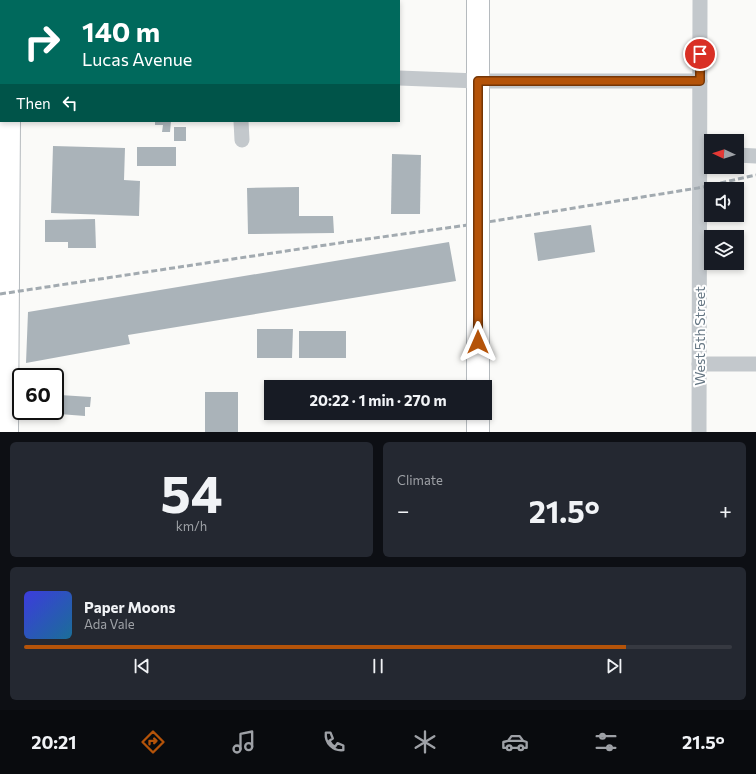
<!DOCTYPE html>
<html lang="en">
<head>
<meta charset="utf-8">
<style>
	:root { --surface:#171b24; --page:#242831; --text:#f1f3f6; --muted:#9ea1a6; --line:#363941; --accent:#b45309 }
	body { margin:0; font-family:Commissioner,sans-serif; background:var(--page); color:var(--text); height:100vh; display:flex; flex-direction:column; font-size:15px; white-space:nowrap }
	* { box-sizing:border-box; margin:0 }
	p { font-size:13px; color:var(--muted) }
	.icon { flex:none; width:22px; height:22px; fill:none; stroke:currentColor; stroke-width:2; stroke-linecap:round; stroke-linejoin:round }
	.map { position:relative; height:432px; overflow:hidden }
	.details { display:flex; flex-direction:column; gap:10px; padding:10px; background:#0d0f14; flex:1 }
	.details>* { flex:none }
	.guide { position:absolute; left:0px; top:0px; width:400px; height:122px; box-shadow:0 2px 6px #0003; background:#00695c; color:#fff; overflow:hidden }
	.needle { width:26px; rotate:274deg }
	.buttons { position:absolute; left:704px; top:134px; display:grid; gap:8px }
	.buttons a { display:grid; place-items:center; width:40px; height:40px; border-radius:0px; background:var(--surface); box-shadow:0 2px 6px #0003; font-size:20px }
	.speed { position:absolute; left:12px; top:368px; display:flex; gap:8px; font-size:20px; font-weight:700; text-align:center }
	.speed>* { display:grid; place-content:center; width:52px; height:52px; border-radius:50%; background:var(--surface); box-shadow:0 2px 6px #0003; line-height:1 }
	.speed .limit { border:2px solid #111; border-radius:6px; background:#fff; color:#111 }
	.pin { position:absolute; display:grid; place-items:center; width:34px; height:34px; color:#fff; margin:-17px; border:2px solid #fff; border-radius:50%; box-shadow:0 1px 4px #0007 }
	.me { position:absolute; width:44px; margin:-22px; rotate:0deg; stroke-linejoin:round; filter:drop-shadow(0 0 3px #0008) }
	.turn { display:flex; align-items:center; gap:14px; height:84px; padding:0 16px; font-size:18px }
	.turn .icon { width:52px; height:52px; stroke-width:2.5 }
	.turn b { display:block; font-size:28px; line-height:34px }
	.then { display:flex; align-items:center; height:38px; padding:0 16px; background:#0003; gap:8px; font-size:15px }
	.big { font-size:30px; font-weight:700; line-height:1.1 }
	.details .widget { flex:1; display:flex; flex-direction:column; justify-content:center; gap:6px; min-width:0; padding:0 14px; border-radius:6px; background:var(--page) }
	.details .dial { align-items:center; gap:0 }
	.dial b { font-size:52px; line-height:1 }
	.song { display:flex; align-items:center; gap:12px }
	.cover { width:48px; height:48px; border-radius:6px; background:linear-gradient(135deg,hsl(240 70% 55%),hsl(200 70% 35%)) }
	.played { height:4px; border-radius:2px; background:linear-gradient(90deg,var(--accent) 85%,var(--line) 85%) }
	.keys { display:flex; justify-content:space-around; direction:ltr }
	.heat { display:flex; justify-content:space-between; align-items:center; font-size:22px; direction:ltr }
	.details .tiles { flex:1; display:grid; gap:10px; grid-template-columns:1fr 1fr }
	.widget:last-child { grid-column:span 2 }
	.trip { position:absolute; left:264px; top:380px; width:228px; height:40px; border-radius:0px; background:var(--surface); box-shadow:0 2px 6px #0003; font-weight:700; line-height:40px; text-align:center }
	.dock { display:flex; height:64px; justify-content:space-around; align-items:center; background:#090b0e; color:var(--muted) }
	.dock .icon { width:28px; height:28px }
	.dock .on { color:var(--accent) }
	.dock b { font-size:18px; color:var(--text) }
	.map>svg:first-child { display:block }
</style>
</head>
<body>
<div class="map">
<svg width="756" height="432" viewBox="0 0 756 432">
	<rect width="100%" height="100%" fill="#fafaf8"/>
	<g fill="#aab3b9">
		<path d="M155,121H171L170,132H162L163,125H155Z"/>
		<rect x="174" y="127" width="12" height="14"/>
		<path d="M53,146L125,148L124,180L140,181L139,216L51,213Z"/>
		<rect x="137" y="147" width="39" height="19"/>
		<path d="M392,154L421,155L420,214H391Z"/>
		<path d="M299,187V216H333L334,233L248,234L247,188Z"/>
		<path d="M95,219L96,248H68V242H45V220Z"/>
		<path d="M591,225L595,252L538,261L534,233Z"/>
		<path d="M449,242L456,281L128,335L130,344L26,363L28,312Z"/>
		<path d="M257,329H293L292,358H257Z"/>
		<rect x="299" y="331" width="47" height="27"/>
		<rect x="205" y="392" width="33" height="40"/>
		<path d="M60,395L91,397L90,407H85V416L59,414Z"/>
	</g>
	<g fill="none" stroke-linecap="round" stroke-linejoin="round">
		<g stroke="#b5babe" stroke-width="24">
			<g id="primary">
				<path d="M9,1V0"/>
				<path d="M478,191V0"/>
				<path d="M478,252V387"/>
				<path d="M478,413V432"/>
				<path d="M7,432L9,121"/>
			</g>
		</g>
		<g stroke="#c3c8cc" stroke-width="15">
			<path d="M239,0V1"/>
			<path d="M399,78L478,81H700"/>
			<path d="M241,121L242,140"/>
			<path d="M737,155L756,156"/>
			<path d="M699,364H756"/>
			<path d="M699,432L700,0"/>
		</g>
		<use href="#primary" stroke="#fff" stroke-width="22"/>
		<path stroke="#a2aab0" stroke-width="3" stroke-dasharray="6 3" stroke-linecap="butt" d="M0,294L346,242L475,224L698,188L756,175"/>
		<g stroke="#b5babe" stroke-width="24" stroke-linecap="butt">
			<path id="primary-bridge" d="M478,191V252"/>
		</g>
		<use href="#primary-bridge" stroke="#fff" stroke-width="22"/>
	</g>
	<g fill="none" stroke-linecap="round" stroke-linejoin="round">
		<g stroke="#753606" stroke-width="10">
			<path id="route" d="M478,342V81H700V54"/>
		</g>
		<use href="#route" stroke="#b45309" stroke-width="7"/>
	</g>
	<g text-anchor="middle" dominant-baseline="central" stroke-width="4" stroke-linejoin="round" paint-order="stroke">
		<g font-size="14" fill="#657683" stroke="#fff">
			<text transform="translate(699 336) rotate(-90)">West 5th Street</text>
		</g>
	</g>
</svg>
<div class="buttons">
<a><svg class="needle" viewBox="-14 -14 28 28"><path d="M0-13l5 13h-10z" fill="#e53935"/><path d="M0 13l5-13h-10z" fill="#9ea1a6"/></svg></a>
<a><svg class="icon" aria-label="sound" viewBox="0 0 24 24"><path d="M4 9h4l5-4v14l-5-4H4zM17 9q2 3 0 6"/></svg></a>
<a><svg class="icon" aria-label="layers" viewBox="0 0 24 24"><path d="M12 4l9 5-9 5-9-5zM3 14l9 5 9-5"/></svg></a>
</div>
<div class="speed"><div class="limit">60</div></div>
<div class="pin" style="left:700px;top:54px;background:#d93025"><svg class="icon" aria-label="arrive" viewBox="0 0 24 24"><path d="M6 21V4h12l-3 4 3 4H6"/></svg></div>
<svg class="me" style="left:478px;top:342px" viewBox="-20 -20 40 40"><path d="M0-17L14 15 0 8-14 15z" fill="#b45309" stroke="#fff" stroke-width="4"/></svg>
<div class="trip">20:22 · 1 min · 270 m</div>
<div class="guide">
<div class="turn"><svg class="icon" aria-label="right" viewBox="0 0 24 24"><path d="M7 20v-9h11M14 6l5 5-5 5"/></svg><div><b>140 m</b>Lucas Avenue</div></div>
<div class="then">Then<svg class="icon" aria-label="left" viewBox="0 0 24 24"><path d="M17 20v-9H6M10 6l-5 5 5 5"/></svg></div>
</div>
</div>
<section class="details">
<div class="tiles">
<div class="widget dial"><b>54</b><p>km/h</p></div>
<div class="widget"><p>Climate</p>
<div class="heat"><a>−</a><b class="big">21.5°</b><a>+</a></div>
</div>
<div class="widget">
<div class="song"><i class="cover"></i><div><b>Paper Moons</b><p>Ada Vale</p></div></div>
<div class="played"></div>
<div class="keys"><svg class="icon" aria-label="previous" viewBox="0 0 24 24"><path d="M18 5L8 12l10 7zM5 5v14"/></svg><svg class="icon" aria-label="pause" viewBox="0 0 24 24"><path d="M8 5v14M16 5v14"/></svg><svg class="icon" aria-label="next" viewBox="0 0 24 24"><path d="M6 5l10 7-10 7zM19 5v14"/></svg></div>
</div>
</div>
</section>
<nav class="dock">
<b>20:21</b>
<svg class="icon on" aria-label="directions" viewBox="0 0 24 24"><path d="M12 3l9 9-9 9-9-9zM9 14v-3h6M13 9l2 2-2 2"/></svg>
<svg class="icon" aria-label="music" viewBox="0 0 24 24"><path d="M9 18V5l10-2v13"/><circle cx="6" cy="18" r="3"/><circle cx="16" cy="16" r="3"/></svg>
<svg class="icon" aria-label="phone" viewBox="0 0 24 24"><path d="M5 4h4l2 5-3 2q2 4 5 5l2-3 5 2v4C11 20 4 13 5 4z"/></svg>
<svg class="icon" aria-label="climate" viewBox="0 0 24 24"><path d="M12 3v18M4 7l16 10M4 17L20 7"/></svg>
<svg class="icon" aria-label="car" viewBox="0 0 24 24"><path d="M5 17H2v-5l4-1 3-4h7l3 4 3 1v5h-3M9 17h6M6 11h13"/><circle cx="7" cy="17" r="2"/><circle cx="17" cy="17" r="2"/></svg>
<svg class="icon" aria-label="filters" viewBox="0 0 24 24"><path d="M4 7h16M4 17h16"/><circle cx="9" cy="7" r="2"/><circle cx="15" cy="17" r="2"/></svg>
<b>21.5°</b>
</nav>
</body>
</html>
